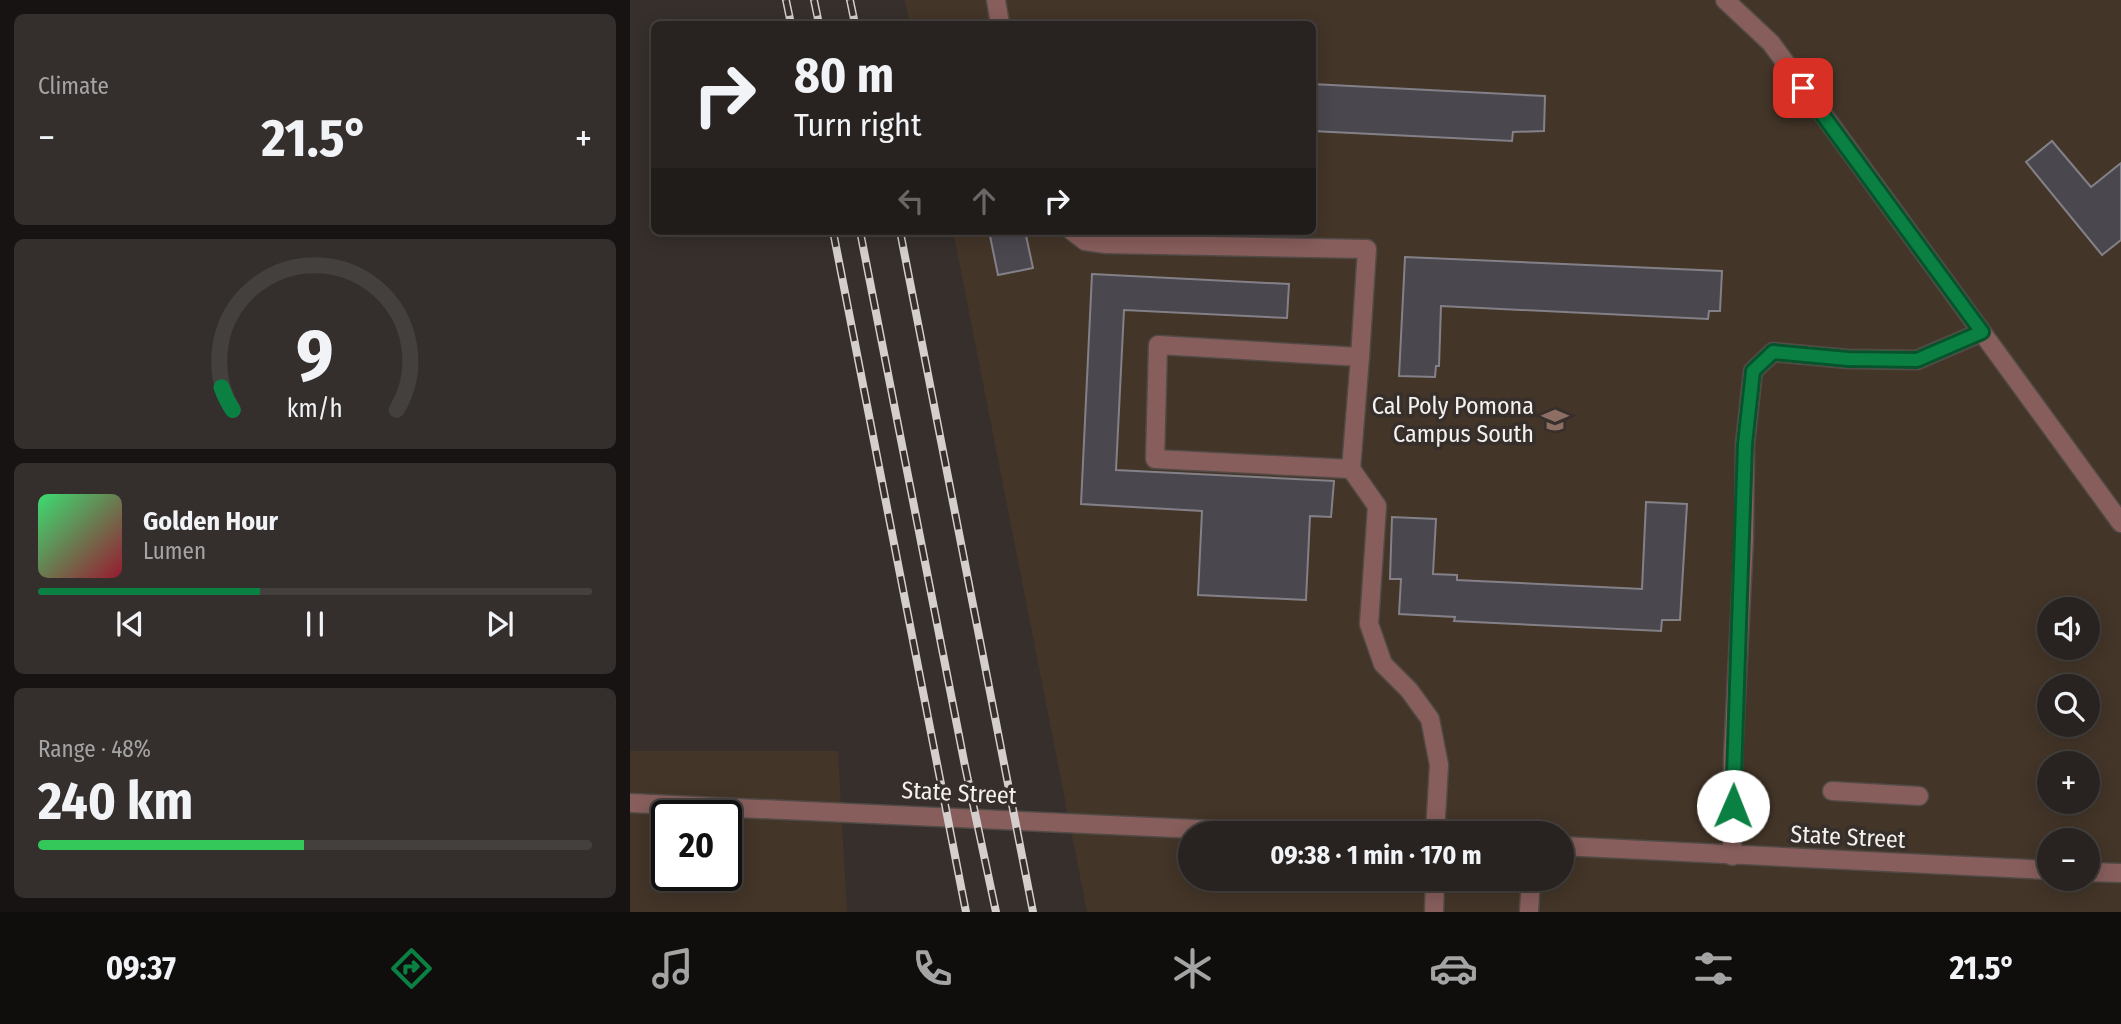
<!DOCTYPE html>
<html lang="en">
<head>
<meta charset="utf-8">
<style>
	:root { --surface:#282320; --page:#342f2d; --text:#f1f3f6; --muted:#a5a4a5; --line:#44403e; --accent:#0b8043 }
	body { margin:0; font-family:"Fira Sans Condensed",sans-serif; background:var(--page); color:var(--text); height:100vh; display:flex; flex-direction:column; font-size:26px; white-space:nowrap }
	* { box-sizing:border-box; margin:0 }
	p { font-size:23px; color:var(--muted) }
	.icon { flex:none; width:38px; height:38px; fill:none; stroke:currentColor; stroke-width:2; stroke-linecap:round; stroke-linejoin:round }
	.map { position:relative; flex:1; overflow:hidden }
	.side { display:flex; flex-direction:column; gap:14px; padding:14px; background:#161312; width:630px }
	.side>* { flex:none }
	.hud { position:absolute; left:21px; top:21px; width:665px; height:214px; border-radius:10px; box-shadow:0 4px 18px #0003,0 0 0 2px var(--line); background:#282320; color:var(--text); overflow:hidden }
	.controls { position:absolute; left:1407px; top:597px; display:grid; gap:14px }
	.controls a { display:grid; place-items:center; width:63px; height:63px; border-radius:50%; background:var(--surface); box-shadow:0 4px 18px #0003,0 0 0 2px var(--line); font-size:35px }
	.speed { position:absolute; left:21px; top:800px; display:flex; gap:14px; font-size:35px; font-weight:700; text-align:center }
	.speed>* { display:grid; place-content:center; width:91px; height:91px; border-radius:50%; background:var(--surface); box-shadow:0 4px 18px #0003,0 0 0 2px var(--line); line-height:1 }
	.speed .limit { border:4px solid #111; border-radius:10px; background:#fff; color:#111 }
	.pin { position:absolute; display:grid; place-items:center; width:60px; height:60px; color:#fff; margin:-30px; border-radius:14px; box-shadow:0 4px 10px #0006 }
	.me { position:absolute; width:77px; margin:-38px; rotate:1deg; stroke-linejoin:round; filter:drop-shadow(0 0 5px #0008) }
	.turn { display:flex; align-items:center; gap:24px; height:147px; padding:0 28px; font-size:32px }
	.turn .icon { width:91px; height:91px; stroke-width:2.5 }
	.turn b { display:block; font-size:49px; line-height:60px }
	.lanes { display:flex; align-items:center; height:66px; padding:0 28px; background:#0003; justify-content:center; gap:35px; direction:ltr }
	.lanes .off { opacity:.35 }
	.big { font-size:52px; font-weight:700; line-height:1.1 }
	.side .card { flex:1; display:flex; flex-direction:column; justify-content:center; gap:10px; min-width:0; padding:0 24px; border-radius:10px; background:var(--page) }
	.side .dial { align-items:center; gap:0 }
	.dial svg { height:182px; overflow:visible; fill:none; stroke:var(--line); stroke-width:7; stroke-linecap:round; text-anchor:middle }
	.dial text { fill:var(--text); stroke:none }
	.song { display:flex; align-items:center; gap:21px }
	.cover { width:84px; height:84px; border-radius:10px; background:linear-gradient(135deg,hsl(140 70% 55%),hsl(350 70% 35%)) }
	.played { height:7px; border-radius:4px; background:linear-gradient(90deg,var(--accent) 40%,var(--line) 40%) }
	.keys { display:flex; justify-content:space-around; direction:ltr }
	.heat { display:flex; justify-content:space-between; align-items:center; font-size:38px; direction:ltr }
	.charge { height:10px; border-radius:5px; background:linear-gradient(90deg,#34c759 48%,var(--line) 0) }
	.trip { position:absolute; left:548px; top:821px; width:396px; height:70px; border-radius:35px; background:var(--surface); box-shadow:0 4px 18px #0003,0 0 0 2px var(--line); font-weight:700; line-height:70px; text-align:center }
	.menu { display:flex; height:112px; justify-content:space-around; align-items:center; background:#100e0d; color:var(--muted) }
	.menu .icon { width:49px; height:49px }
	.menu .on { color:var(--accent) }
	.menu b { font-size:32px; color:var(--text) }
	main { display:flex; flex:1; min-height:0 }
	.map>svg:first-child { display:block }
</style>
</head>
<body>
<main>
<section class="side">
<div class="card"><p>Climate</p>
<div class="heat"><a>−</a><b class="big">21.5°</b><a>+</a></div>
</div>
<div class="card dial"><svg viewBox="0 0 100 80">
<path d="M14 69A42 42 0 1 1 86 69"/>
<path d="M14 69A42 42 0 0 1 9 59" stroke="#0b8043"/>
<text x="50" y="56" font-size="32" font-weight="700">9</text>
<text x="50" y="72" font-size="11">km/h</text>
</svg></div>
<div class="card">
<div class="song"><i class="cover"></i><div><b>Golden Hour</b><p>Lumen</p></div></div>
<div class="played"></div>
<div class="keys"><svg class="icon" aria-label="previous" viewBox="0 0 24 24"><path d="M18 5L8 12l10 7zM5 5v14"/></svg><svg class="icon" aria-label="pause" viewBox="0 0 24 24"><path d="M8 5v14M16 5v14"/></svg><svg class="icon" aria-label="next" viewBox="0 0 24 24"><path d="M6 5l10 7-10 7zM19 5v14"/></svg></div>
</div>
<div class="card"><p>Range · 48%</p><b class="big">240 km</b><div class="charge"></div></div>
</section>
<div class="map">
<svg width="1491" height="912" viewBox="0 0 1491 912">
	<rect width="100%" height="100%" fill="#362f2b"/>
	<g fill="#433528" fill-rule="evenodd">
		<path d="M275,0H1491V912H457L323,231H682V24H280ZM1419,609H1458V648H1419ZM1419,686H1458V724H1419ZM1419,763H1458V802H1419ZM560,833H931V878H560ZM1419,840H1458V878H1419Z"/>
		<path d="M0,751H208L217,912H0ZM37,816H96V875H37Z"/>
	</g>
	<g fill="#4a474e" stroke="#848088" stroke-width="2">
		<path d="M682,84L915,96L914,131L883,132L882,141L682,131Z"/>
		<path d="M1422,141L1461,187L1491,163V240L1472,255L1396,162Z"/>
		<path d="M359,231H395L403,268L368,275Z"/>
		<path d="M775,257L1092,271L1090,311H1079L1078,319L811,306L809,366H806L805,377L769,376Z"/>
		<path d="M462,274L659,284L657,318L494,310L486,470L704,481L701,517L680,516L676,600L568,595L572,511L451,504Z"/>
		<path d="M1016,502L1057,504L1050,620H1032L1031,631L824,621L825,617L769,614L771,579H760L762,517L806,519L803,574L827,575V580L1012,589Z"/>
	</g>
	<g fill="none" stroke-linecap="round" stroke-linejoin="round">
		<g stroke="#514a46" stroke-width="21">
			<g id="minor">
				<path d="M366,0L370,24"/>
				<path d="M1095,0L1141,43L1491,523"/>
				<path d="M442,231L455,241L476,244L737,249L730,357"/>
				<path d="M721,469L525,459L528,345L730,357L721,469L747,506L739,624L753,664L779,690L800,719L809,765L805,833"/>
				<path d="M1202,791L1289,796"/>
				<path d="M0,803L655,833"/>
				<path d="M931,846L1419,870"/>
				<path d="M1102,856L1103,756L1114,539L1115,444L1123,371L1143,352L1218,359L1287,360L1352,332"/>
				<path d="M1458,872L1491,873"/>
				<path d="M804,912L805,878"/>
				<path d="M899,912L901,878"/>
			</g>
		</g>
		<use href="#minor" stroke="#875e5c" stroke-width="18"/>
		<g stroke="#d4cfcd" stroke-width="8">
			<g id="rail">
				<path d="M156,0L161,24"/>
				<path d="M184,0L189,24"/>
				<path d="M220,0L225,24"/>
				<path d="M203,231L336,912"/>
				<path d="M230,231L335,766L366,912"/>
				<path d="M270,231L403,912"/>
			</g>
		</g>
		<use href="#rail" stroke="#362f2b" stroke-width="5" stroke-dasharray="16" stroke-linecap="butt"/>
	</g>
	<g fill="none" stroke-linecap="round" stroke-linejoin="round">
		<g stroke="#07532c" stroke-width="18">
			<path id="route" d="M1103,806L1115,444L1123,371L1143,352L1218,359L1287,360L1352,332L1173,88"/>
		</g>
		<use href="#route" stroke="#0b8043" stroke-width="12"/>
	</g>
	<defs>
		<g id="university-bare" transform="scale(2.1)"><path d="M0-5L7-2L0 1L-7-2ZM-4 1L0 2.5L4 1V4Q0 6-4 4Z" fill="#8d6e63" stroke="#362f2b" stroke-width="2.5" paint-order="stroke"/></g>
	</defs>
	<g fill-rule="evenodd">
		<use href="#university-bare" x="925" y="420"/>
	</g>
	<g text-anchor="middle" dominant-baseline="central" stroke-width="7" stroke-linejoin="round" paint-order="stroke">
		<g font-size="24" fill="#f5f1ef" stroke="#362f2b" text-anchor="end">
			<text x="904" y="406">Cal Poly Pomona<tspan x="904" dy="28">Campus South</tspan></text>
		</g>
		<g font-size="24" fill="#f5f1ef" stroke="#362f2b">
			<text transform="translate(329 793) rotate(3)">State Street</text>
			<text transform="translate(1218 837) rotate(3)">State Street</text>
		</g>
	</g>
</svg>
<div class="controls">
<a><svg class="icon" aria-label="sound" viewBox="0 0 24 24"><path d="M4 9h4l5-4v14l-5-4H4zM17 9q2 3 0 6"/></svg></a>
<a><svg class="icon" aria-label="search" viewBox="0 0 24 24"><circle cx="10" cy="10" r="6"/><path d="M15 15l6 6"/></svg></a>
<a>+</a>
<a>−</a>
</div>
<div class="speed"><div class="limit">20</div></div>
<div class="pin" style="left:1173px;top:88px;background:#d93025"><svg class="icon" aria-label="arrive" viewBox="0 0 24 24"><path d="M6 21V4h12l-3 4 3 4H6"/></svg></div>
<svg class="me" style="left:1103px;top:806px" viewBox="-20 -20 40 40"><circle r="19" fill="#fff"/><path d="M0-13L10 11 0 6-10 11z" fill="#0b8043"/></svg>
<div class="trip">09:38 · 1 min · 170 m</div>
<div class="hud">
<div class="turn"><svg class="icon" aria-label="right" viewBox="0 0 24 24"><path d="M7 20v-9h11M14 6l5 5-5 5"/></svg><div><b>80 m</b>Turn right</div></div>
<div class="lanes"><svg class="icon off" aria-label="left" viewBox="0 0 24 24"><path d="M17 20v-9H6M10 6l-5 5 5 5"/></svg><svg class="icon off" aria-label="ahead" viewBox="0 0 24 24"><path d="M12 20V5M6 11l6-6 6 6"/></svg><svg class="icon" aria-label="right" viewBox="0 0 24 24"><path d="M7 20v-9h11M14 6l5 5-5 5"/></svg></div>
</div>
</div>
</main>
<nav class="menu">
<b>09:37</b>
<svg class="icon on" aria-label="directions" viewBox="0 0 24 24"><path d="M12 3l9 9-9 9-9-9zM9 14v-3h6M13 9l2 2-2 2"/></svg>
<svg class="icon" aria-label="music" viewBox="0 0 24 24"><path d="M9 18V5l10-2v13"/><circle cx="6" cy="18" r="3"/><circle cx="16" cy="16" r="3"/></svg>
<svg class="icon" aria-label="phone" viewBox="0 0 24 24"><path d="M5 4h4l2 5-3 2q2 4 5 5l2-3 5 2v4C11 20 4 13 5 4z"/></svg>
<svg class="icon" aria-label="climate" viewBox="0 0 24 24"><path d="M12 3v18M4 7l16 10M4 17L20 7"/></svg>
<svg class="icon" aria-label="car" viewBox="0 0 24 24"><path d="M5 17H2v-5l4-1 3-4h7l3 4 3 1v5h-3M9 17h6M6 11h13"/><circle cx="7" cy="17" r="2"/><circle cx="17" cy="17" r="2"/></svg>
<svg class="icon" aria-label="filters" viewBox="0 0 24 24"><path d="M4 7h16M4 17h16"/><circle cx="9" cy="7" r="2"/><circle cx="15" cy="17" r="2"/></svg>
<b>21.5°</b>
</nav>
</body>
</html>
